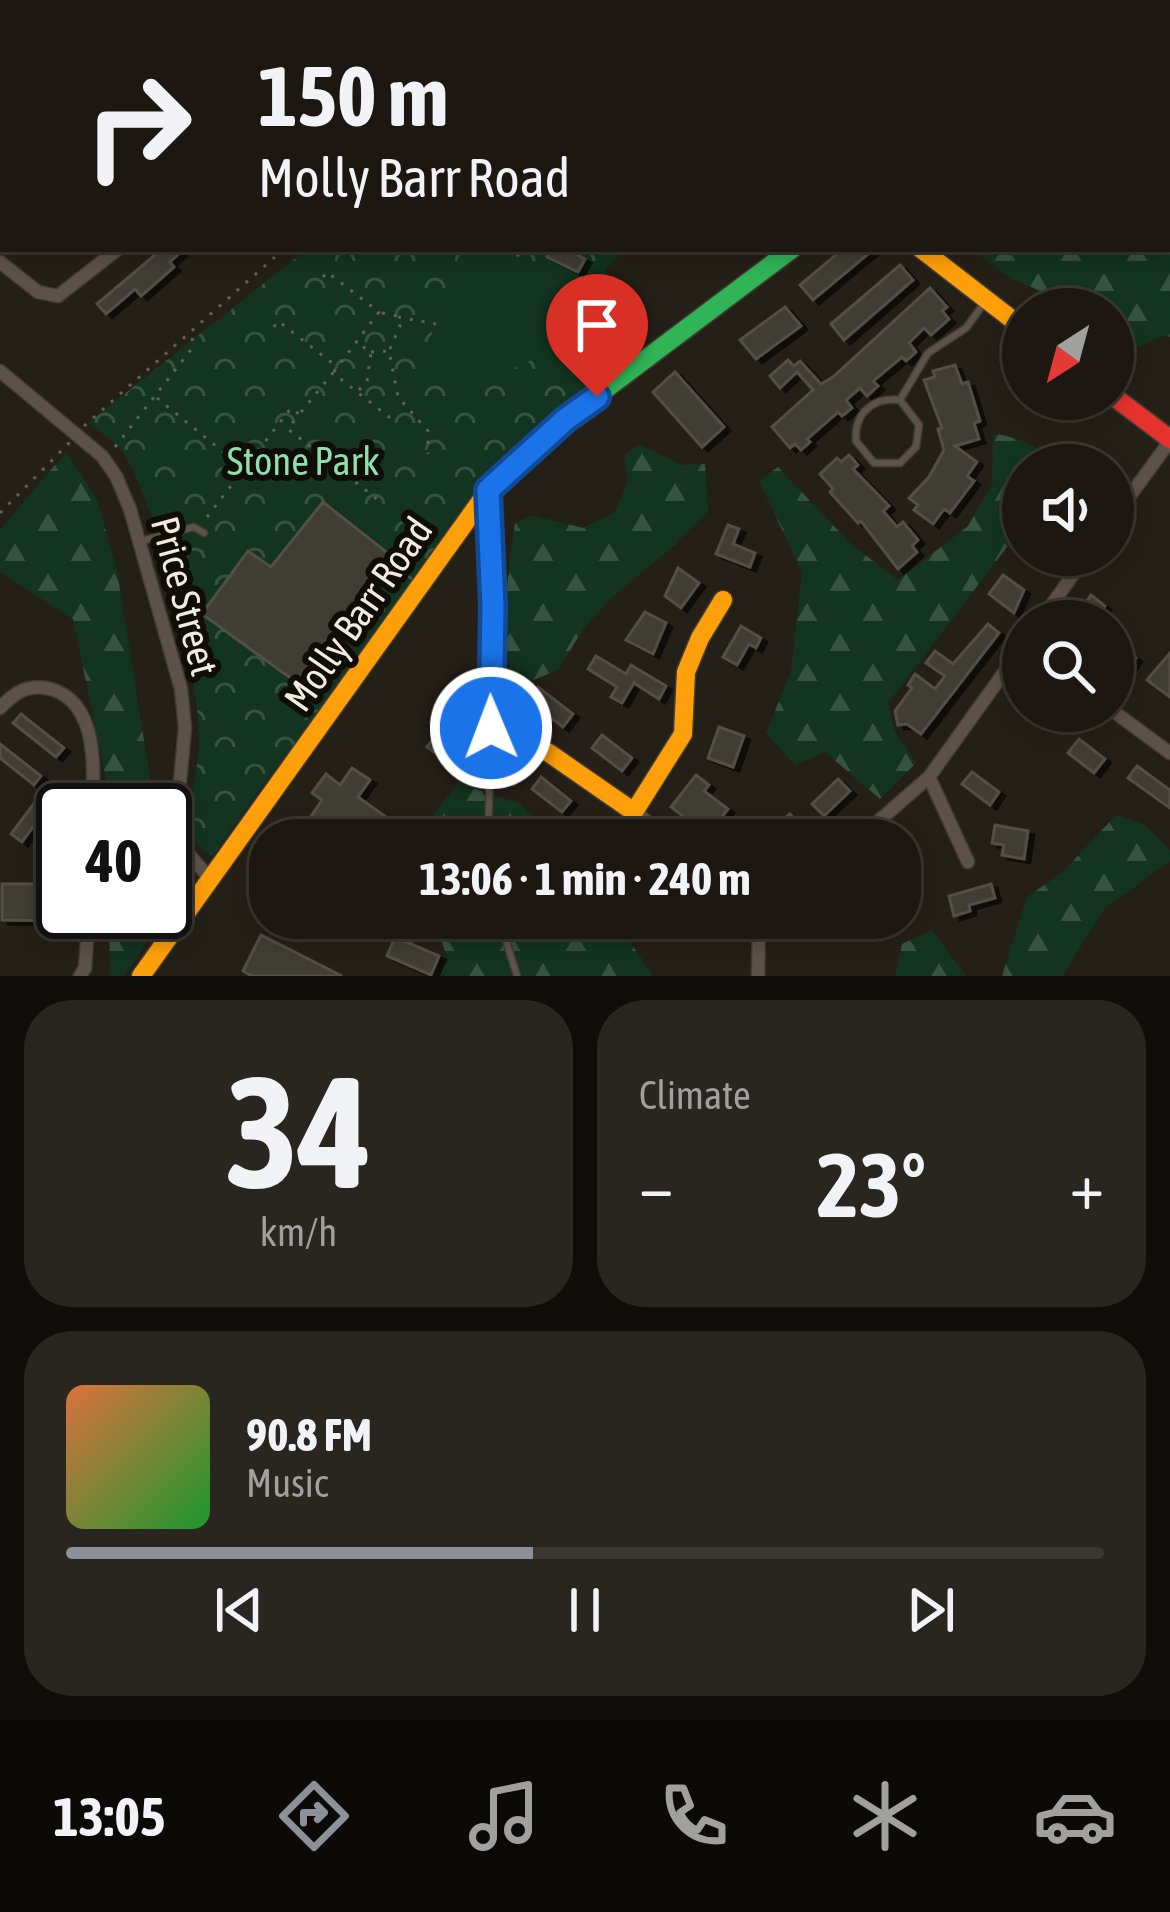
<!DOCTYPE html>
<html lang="en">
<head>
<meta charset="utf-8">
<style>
	:root { --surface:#1c1811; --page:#29251f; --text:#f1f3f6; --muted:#a0a09f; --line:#3a3731; --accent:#8c9099 }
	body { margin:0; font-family:"Asap Condensed",sans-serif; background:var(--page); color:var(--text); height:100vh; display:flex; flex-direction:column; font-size:45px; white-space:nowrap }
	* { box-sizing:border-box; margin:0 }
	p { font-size:39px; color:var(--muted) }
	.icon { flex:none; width:66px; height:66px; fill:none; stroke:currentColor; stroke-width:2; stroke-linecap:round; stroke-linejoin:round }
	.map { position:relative; height:976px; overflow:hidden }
	.sheet { display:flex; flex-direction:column; gap:24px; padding:24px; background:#0f0d09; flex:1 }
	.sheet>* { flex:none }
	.banner { position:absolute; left:0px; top:0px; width:1170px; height:252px; box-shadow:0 6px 18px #0003,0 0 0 3px var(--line); background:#1c1811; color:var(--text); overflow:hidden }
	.needle { width:78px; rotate:216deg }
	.buttons { position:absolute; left:1002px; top:288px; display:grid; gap:24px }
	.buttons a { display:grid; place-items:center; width:132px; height:132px; border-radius:50%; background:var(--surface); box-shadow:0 6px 18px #0003,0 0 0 3px var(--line); font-size:60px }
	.speed { position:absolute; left:36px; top:783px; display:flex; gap:24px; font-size:60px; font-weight:700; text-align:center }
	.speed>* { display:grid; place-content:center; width:156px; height:156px; border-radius:50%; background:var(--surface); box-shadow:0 6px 18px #0003,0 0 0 3px var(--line); line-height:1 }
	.speed .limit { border:6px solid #111; border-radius:18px; background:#fff; color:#111 }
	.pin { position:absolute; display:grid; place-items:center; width:102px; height:102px; color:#fff; margin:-123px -51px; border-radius:50% 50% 50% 0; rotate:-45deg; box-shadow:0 0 12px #0007 }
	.pin .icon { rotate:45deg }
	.me { position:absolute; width:132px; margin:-66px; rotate:359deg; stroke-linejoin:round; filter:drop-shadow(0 0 9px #0008) }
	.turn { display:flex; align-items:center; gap:42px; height:252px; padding:0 60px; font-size:54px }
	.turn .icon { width:156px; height:156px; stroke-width:2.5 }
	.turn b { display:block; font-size:84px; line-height:102px }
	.big { font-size:90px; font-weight:700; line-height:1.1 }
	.sheet .widget { flex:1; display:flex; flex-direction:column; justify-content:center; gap:18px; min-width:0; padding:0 42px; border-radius:48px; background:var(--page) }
	.sheet .dial { align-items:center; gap:0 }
	.dial b { font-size:156px; line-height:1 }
	.song { display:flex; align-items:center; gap:36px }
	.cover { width:144px; height:144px; border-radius:18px; background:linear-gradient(135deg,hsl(20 70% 55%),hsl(130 70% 35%)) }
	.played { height:12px; border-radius:6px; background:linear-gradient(90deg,var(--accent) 45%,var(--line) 45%) }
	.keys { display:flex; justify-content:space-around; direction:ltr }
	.heat { display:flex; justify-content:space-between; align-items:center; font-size:66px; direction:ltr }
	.sheet .tiles { flex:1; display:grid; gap:24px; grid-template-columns:1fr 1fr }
	.widget:last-child { grid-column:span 2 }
	.trip { position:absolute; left:249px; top:819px; width:672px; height:120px; border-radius:48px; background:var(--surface); box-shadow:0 6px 18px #0003,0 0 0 3px var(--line); font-weight:700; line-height:120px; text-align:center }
	.menu { display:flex; height:192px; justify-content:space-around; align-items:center; background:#0b0a07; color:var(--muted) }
	.menu .icon { width:84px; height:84px }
	.menu .selected { color:var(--accent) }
	.menu b { font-size:54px; color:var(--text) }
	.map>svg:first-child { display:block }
</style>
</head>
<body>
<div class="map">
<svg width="1170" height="976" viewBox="0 0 1170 976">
	<defs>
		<pattern id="forest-firs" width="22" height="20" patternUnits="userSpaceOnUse" patternTransform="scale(3)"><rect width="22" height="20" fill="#133420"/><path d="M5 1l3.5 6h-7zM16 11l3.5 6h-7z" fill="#365240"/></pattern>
		<pattern id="park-crowns" width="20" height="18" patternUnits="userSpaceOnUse" patternTransform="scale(3)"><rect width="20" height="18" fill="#133420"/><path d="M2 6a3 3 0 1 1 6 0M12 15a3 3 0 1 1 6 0" fill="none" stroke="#365240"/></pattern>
		<filter id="shadow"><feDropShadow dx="6" dy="4" stdDeviation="0" flood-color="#0009"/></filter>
	</defs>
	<rect width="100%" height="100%" fill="#252017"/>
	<g fill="url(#forest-firs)">
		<path d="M649,0H1059L644,3Z"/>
		<path d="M1170,46V337L1165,335L1113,357V309H1070L1056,298L1013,279L971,249H1167Z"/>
		<path d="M993,434C1013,435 1044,448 1055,465H1023V526L888,703L894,730L916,763L880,799L825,752L795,765L766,733L791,671L802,572L759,481L778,467L851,544L898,580L968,526L992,484Z"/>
		<path d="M638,444L682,465L705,464L708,511L671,548L612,597L583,629L559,669L518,687C495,652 509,566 515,524L531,515L583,528L615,512L628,481L624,456Z"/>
		<path d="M66,452L97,499L117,571L152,791L150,810H108L107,784L73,619L0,572V530Z"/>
		<path d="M458,783L520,804L554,840H414Z"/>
		<path d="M1116,815L1144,824L1170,850V861L1104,909L1062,976H1002L1027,897L1063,872Z"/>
		<path d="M165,867L184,887L124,976H110L109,912H165Z"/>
		<path d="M422,918H614L653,976H439L448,961L440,936Z"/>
		<path d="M932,930L966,976H895L902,944Z"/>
	</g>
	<path fill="url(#park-crowns)" d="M307,249H625L605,269L618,364L498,462L367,658L268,778L212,856C201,849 193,842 192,828C188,798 200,766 199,736C199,674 156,503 123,452C115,440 100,432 88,423Z"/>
	<path fill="#133420" d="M464,249H502L588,293C550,363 501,395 423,358Z"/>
	<g fill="#413c35" stroke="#534f47" stroke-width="3" filter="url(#shadow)">
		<path d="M162,249H184L170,262L174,267L141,296L135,289L106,314L97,304Z"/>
		<path d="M550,249H566L585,259L578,272L547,257Z"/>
		<path d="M843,249H874L813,300L800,285Z"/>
		<path d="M900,265L913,280L844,340L831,324Z"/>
		<path d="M930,288L947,307L942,311L949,319L931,335L924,328L909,343L916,352L906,361L902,357L873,381L878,386L867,396L860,388L846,400L852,408L842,416L838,412L807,439L810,442L801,450L795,444L790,448L772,427L813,390L797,372L780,388L770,376L788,360L794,366L800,361L821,384L833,377Z"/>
		<path d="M785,307L801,326L756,359L740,340Z"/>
		<path d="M955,365L962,384L968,382L980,421L974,423L979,439L955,446L977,462L967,476L974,481L950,513L944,509L933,524L914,510L918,505L909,498L929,477L944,450L938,429L942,428L924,380L935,377L933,371Z"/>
		<path d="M675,372L724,427L702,447L653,392Z"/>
		<path d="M849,455L858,465L853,469L889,506L883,511L897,527L903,522L918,540L912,546L917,552L898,569L861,521L858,523L830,492L833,489L820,474L837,458L841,462Z"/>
		<path d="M323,502L394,558L351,612L349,609L296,682L202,614L248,551L271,567Z"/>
		<path d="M728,525L739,529L733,544L755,553L750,567L716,554Z"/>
		<path d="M678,568L699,583L681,608L665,596Z"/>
		<path d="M1003,575L1024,590L1014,613L989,594Z"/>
		<path d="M1091,595L1105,606L1095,621H1073Z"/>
		<path d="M645,612L666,623L653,654L626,640Z"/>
		<path d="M988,624L999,633L921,734L907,724L898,725L895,711L912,688L908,685L915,674L935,689L945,676L926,663L935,651L953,664Z"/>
		<path d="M741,626L761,638L756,648L749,644L737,665L723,657Z"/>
		<path d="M1113,640L1136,658L1123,676L1113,669Z"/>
		<path d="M1170,653V697L1147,680Z"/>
		<path d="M596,656L626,674L631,665L666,686L659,699L634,683L622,703L611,697L617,687L588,669Z"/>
		<path d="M538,687L573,714L563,727L528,701Z"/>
		<path d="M454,711L464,718L438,755L427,747Z"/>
		<path d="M21,714L64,748L56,757L13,723Z"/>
		<path d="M719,727L744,736L733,767L708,758Z"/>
		<path d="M602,735L632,758L622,771L592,748Z"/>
		<path d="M1079,739L1105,759L1094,773L1068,753Z"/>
		<path d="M0,744L41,776L34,785L0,758Z"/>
		<path d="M1137,766L1170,790V808L1128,778Z"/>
		<path d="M352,768L370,780L358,797L386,817L373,835L349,819L334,840H295L322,800L312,793L326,774L340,785Z"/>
		<path d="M972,772L999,792L990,805L962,784Z"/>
		<path d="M696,775L709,785L704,791L728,809L708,835L671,807Z"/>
		<path d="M541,777L571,801L562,812L532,789Z"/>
		<path d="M838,779L850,791L824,816L812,804Z"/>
		<path d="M42,793L52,801L22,842L11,834Z"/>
		<path d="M790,814L801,827L784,840H756Z"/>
		<path d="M995,825L1028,831L1024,859L1002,855L1004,845L992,843Z"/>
		<path d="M2,884H63V912H71V921L2,920Z"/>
		<path d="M991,884L995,898L969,905L970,911L954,916L949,896Z"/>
		<path d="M261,935L342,976H252L243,971Z"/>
		<path d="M395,937L439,956L431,975L387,956Z"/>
	</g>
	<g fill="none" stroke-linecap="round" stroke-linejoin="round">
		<g stroke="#413c34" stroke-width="9">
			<g id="lane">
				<path d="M900,400L919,425L916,447L900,463H874L856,441C854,413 873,397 900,400L928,353L966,328L984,303"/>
				<path d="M141,541L194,527L204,533"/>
				<path d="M488,840L491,732"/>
				<path d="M499,918L517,976"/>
			</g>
		</g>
		<g stroke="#413c34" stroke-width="15">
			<g id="street">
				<path d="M323,0L325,3"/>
				<path d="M574,0L577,3"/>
				<path d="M188,3L190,0"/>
				<path d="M0,262L38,292L58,296L118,249"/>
				<path d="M0,371L102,456L116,476L130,509L181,689L185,728L177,813L181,845L210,879"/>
				<path d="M1113,519L1170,441"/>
				<path d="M1040,621L1087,555"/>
				<path d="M0,708C15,692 29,683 51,689C99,703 94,771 92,810"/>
				<path d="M1113,711L1170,753"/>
				<path d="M929,777L968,862"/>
				<path d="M634,812L673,840"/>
				<path d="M857,840L929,777L1023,646"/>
				<path d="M80,976L85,968L89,912"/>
				<path d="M758,976L759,918"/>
			</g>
		</g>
		<g stroke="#413c34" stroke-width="21">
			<path id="fast" d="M490,488L566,419L792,249"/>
		</g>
		<g stroke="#413c34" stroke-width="21">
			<g id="slow">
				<path d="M921,249L1023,328"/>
				<path d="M488,490L493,606L491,728L549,753L634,812L683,734L686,672L700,638L723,600"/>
				<path d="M141,976L490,488"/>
			</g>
		</g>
		<g stroke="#413c34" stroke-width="21">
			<g id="jam">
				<path d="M1093,3L1097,0"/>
				<path d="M1113,396L1170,439"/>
			</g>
		</g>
		<g stroke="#665f58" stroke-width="3" stroke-dasharray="3 9" stroke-linecap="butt">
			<path d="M624,3L629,0"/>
			<path d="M576,254L578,249"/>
			<path d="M517,256L521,249"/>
			<path d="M323,277L327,272L379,312L333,373"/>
			<path d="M382,313L397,316L400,326L390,349"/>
			<path d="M398,317L436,324"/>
			<path d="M274,327L278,321L336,366"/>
			<path d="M371,352L389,351L398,397L428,431V454"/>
			<path d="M359,390L367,381L371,352L359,344"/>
			<path d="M157,398L243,468"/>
			<path d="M301,412L333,373L389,417L386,422"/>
			<path d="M84,426L284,249"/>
			<path d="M115,447L190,351L194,331"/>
			<path d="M0,513L70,442"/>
			<path d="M207,517L291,408L299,414L288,429L377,499"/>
		</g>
		<use href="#lane" stroke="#5d5249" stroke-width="6"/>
		<use href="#street" stroke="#5d5249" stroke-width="12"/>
		<use href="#fast" stroke="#30b455" stroke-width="18"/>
		<use href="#slow" stroke="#ff9f0a" stroke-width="18"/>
		<use href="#jam" stroke="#e5322d" stroke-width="18"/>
	</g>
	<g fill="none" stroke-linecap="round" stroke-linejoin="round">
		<g stroke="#114b97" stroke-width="30">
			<path id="route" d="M491,728L493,606L488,490L566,419L597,397"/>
		</g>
		<use href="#route" stroke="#1a73e8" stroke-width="21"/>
	</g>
	<g text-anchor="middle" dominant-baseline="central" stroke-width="12" stroke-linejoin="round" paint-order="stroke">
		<g font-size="39" fill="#8fdfac" stroke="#100c06">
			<text x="303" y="461">Stone Park</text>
		</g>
		<g font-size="39" fill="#f1ebe0" stroke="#100c06">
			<text transform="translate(185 596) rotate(75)">Price Street</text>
			<text transform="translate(358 614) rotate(-55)">Molly Barr Road</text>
		</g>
	</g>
</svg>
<div class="buttons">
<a><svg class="needle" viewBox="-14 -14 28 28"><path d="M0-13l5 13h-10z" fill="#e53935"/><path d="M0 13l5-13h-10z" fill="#a0a09f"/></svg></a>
<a><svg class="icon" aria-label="sound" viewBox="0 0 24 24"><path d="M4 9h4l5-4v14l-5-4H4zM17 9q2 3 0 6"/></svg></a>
<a><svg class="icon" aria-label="search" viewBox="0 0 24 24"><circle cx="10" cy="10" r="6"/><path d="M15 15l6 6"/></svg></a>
</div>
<div class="speed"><div class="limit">40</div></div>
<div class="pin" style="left:597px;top:397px;background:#d93025"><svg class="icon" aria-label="arrive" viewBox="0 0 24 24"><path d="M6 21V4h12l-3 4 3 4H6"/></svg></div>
<svg class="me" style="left:491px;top:728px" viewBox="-20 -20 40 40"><circle r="17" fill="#1a73e8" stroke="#fff" stroke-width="3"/><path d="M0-11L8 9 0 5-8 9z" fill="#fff"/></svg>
<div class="trip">13:06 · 1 min · 240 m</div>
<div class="banner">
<div class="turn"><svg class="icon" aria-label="right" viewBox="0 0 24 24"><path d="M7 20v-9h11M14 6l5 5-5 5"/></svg><div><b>150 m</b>Molly Barr Road</div></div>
</div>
</div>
<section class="sheet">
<div class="tiles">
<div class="widget dial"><b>34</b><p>km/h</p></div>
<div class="widget"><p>Climate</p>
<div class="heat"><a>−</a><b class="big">23°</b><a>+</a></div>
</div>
<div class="widget">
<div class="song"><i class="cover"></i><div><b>90.8 FM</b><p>Music</p></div></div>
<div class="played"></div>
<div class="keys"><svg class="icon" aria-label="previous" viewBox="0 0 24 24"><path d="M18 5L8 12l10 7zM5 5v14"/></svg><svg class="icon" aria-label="pause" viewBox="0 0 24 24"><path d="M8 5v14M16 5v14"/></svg><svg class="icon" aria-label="next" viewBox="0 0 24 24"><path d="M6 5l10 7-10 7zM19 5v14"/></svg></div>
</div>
</div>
</section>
<nav class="menu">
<b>13:05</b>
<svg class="icon selected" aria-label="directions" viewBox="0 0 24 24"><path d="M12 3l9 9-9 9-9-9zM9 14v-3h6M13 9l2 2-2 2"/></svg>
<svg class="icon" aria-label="music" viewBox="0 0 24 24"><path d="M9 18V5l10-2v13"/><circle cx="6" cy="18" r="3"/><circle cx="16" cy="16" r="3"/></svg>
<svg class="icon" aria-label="phone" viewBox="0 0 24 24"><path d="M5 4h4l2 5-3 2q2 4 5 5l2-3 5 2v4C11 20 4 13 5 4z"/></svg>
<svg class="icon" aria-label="climate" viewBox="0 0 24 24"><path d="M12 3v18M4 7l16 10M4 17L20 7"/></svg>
<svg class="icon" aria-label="car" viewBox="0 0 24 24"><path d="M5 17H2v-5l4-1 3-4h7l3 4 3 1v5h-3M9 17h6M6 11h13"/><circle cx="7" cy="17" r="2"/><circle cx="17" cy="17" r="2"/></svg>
</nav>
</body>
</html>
